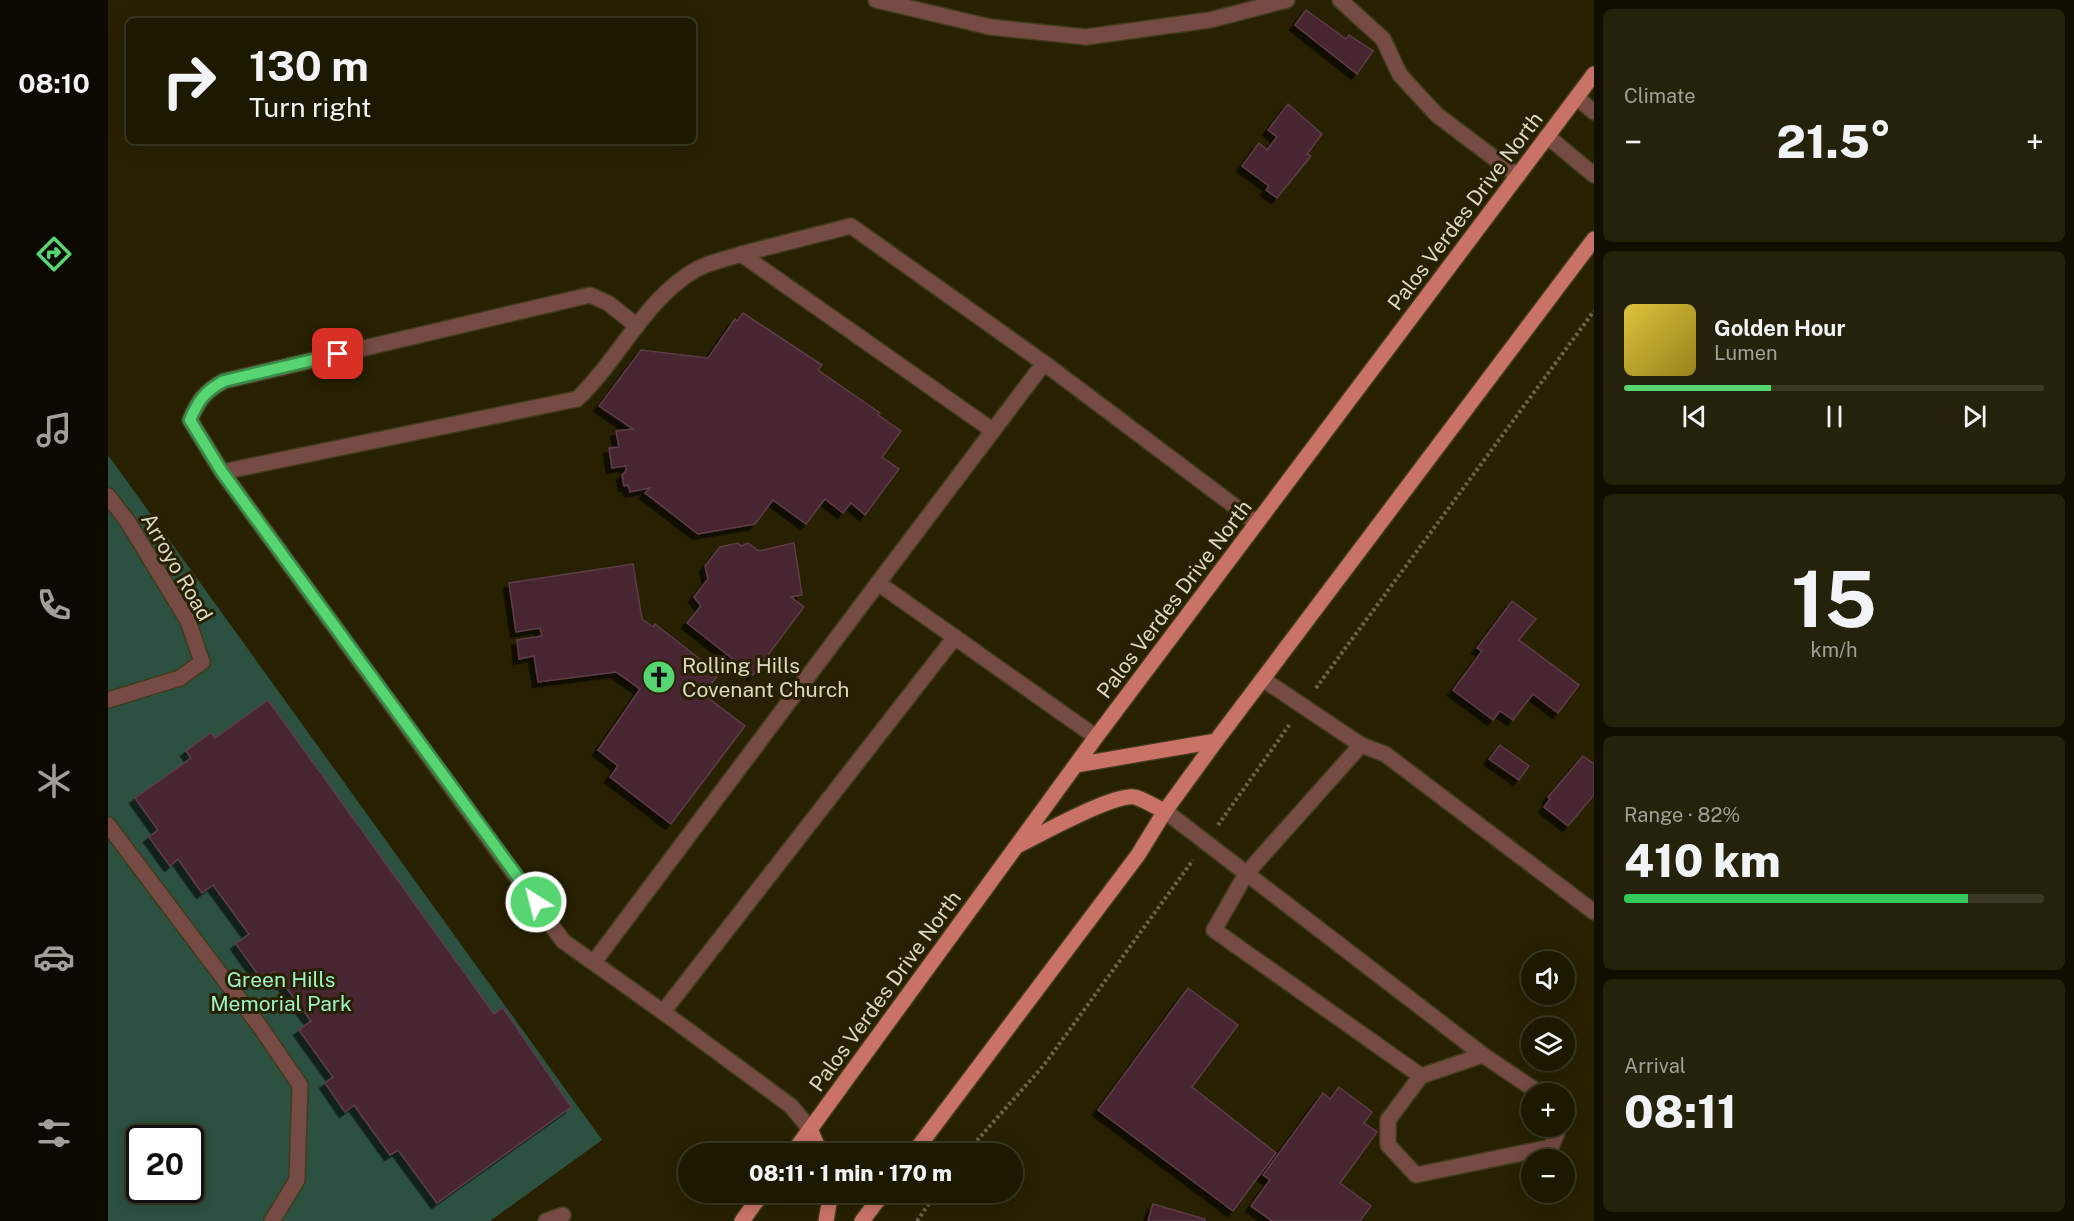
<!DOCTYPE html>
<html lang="en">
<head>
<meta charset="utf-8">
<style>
	:root { --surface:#1d1901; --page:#25220b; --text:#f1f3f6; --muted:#a0a099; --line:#3b3823; --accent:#57d570 }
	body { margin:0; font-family:"Public Sans",sans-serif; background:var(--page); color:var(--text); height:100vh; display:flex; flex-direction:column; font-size:22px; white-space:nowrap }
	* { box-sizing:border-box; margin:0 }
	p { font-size:20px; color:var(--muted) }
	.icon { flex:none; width:33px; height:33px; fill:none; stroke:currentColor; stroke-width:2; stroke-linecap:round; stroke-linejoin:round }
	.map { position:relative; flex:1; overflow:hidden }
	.side { display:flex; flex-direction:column; gap:9px; padding:9px; background:#100e01; width:480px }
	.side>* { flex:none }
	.banner { position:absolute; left:18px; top:18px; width:570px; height:126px; border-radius:9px; box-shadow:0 3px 15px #0003,0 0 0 2px var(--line); background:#1d1901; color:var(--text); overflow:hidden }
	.buttons { position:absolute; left:1413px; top:951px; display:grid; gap:12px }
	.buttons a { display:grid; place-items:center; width:54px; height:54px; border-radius:50%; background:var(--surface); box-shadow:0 3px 15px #0003,0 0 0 2px var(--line); font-size:30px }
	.speed { position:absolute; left:18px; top:1125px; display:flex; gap:12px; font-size:30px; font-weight:700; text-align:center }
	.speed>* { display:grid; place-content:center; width:78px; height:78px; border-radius:50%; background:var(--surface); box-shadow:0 3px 15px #0003,0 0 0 2px var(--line); line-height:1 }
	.speed .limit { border:3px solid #111; border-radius:9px; background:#fff; color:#111 }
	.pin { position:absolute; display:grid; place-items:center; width:51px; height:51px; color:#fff; margin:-26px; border-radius:12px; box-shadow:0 3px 9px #0006 }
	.me { position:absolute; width:66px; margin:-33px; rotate:324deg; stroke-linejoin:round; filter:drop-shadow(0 0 4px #0008) }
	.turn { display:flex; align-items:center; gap:21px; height:126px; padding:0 24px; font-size:27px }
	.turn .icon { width:78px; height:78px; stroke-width:2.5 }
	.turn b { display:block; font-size:42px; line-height:51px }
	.big { font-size:45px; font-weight:800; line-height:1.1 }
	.side .card { flex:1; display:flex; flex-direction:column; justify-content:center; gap:9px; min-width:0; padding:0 21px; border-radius:9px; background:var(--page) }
	.side .dial { align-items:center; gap:0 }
	.dial b { font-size:78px; line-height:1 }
	.song { display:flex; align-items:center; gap:18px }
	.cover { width:72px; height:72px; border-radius:9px; background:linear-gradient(135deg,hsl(50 70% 55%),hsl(50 70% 35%)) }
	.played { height:6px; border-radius:3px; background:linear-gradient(90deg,var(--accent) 35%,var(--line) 35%) }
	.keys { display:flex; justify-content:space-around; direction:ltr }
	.heat { display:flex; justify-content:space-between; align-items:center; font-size:33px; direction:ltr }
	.charge { height:9px; border-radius:4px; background:linear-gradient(90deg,#34c759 82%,var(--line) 0) }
	.trip { position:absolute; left:570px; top:1143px; width:345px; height:60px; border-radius:30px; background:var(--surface); box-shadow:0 3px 15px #0003,0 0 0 2px var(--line); font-weight:800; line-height:60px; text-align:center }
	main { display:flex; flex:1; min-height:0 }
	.tabs { display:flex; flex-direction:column; width:108px; justify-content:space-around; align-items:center; background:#0c0a00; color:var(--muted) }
	.tabs .icon { width:42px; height:42px }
	.tabs .active { color:var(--accent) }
	.tabs b { font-size:27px; color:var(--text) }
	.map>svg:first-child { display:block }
</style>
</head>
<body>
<main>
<nav class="tabs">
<b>08:10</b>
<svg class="icon active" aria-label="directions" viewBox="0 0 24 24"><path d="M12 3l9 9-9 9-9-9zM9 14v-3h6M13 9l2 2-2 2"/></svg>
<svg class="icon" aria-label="music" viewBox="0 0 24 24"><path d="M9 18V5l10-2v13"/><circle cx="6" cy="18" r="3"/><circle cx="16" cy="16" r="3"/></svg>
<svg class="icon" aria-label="phone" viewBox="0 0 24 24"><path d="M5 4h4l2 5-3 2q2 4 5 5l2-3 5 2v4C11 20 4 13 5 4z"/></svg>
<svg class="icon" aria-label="climate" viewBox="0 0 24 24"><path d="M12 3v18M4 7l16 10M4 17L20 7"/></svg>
<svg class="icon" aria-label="car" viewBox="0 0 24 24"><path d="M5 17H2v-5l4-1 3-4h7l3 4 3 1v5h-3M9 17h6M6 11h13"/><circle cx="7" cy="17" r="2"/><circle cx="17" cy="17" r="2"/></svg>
<svg class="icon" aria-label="filters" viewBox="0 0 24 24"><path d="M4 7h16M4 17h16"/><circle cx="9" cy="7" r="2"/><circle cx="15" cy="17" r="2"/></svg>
</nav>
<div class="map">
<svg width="1486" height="1221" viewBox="0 0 1486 1221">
	<defs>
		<filter id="shadow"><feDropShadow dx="-5.5" dy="5.5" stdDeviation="0" flood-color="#0009"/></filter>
	</defs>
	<rect width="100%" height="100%" fill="#272101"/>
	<path fill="#2c5140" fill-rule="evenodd" d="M0,455L494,1140L382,1221H0ZM32,1138H82V1190H32Z"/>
	<g fill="#462733" stroke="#5d3c49" stroke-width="1.5" filter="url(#shadow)">
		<path d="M1198,10L1238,39L1241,35L1265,51L1249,74L1187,25Z"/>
		<path d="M1180,104L1214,134L1199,154L1203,156L1169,198L1158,190L1161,186L1134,166L1151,143L1159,150L1169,137L1160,130Z"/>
		<path d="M635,313L714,365L710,370L772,413L770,415L793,431L774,457L791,469L757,515L743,503L735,513L717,499L698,524L665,500L647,524L590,534L537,493L542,488L522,492L520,485L516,486L514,475L518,471V466L504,468L501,448L511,447L508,431L525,429L491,406L533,350L600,358L627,319L629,321Z"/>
		<path d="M630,543L633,546L640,543L651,551L686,543L694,595L683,597L696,607L645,675L579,623L593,606L586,597L600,579L597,566L612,547Z"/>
		<path d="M525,564L534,619L545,627L547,624L611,674L595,694L637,726L563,824L502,777L510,766L490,750L532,689L508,672L430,682L426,656L411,659L409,640L434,636L432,628L408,632L401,583Z"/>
		<path d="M1404,601L1428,619L1411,640L1471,685L1450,713L1425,694L1405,720L1392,711L1385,720L1345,690L1374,651L1369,648Z"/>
		<path d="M160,700L386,1014L395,1008L463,1107L329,1203L290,1150L282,1155L246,1105L237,1112L217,1083L225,1077L191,1030L203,1021L166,971L154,980L128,944L141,934L105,885L94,893L70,859L62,866L41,837L50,830L27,798L83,758L78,751L103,733L107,738Z"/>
		<path d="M1392,745L1421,766L1411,780L1381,759Z"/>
		<path d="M1475,756L1486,764V795L1460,826L1436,807L1442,799L1440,797Z"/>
		<path d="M1080,988L1130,1025L1084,1087L1168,1153L1125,1211L990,1110Z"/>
		<path d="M1231,1087L1264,1112L1256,1123L1269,1132L1232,1183L1263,1206L1252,1221H1164L1143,1206L1162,1180L1155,1175L1215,1093L1222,1099Z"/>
		<path d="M1045,1204L1097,1219V1221H1040Z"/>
	</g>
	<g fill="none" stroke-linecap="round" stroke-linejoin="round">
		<g stroke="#403b1c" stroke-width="18">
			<g id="lane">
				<path d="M768,0L882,27L978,37L1102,20L1179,0"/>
				<path d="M1232,0L1275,39L1292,75L1329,115L1410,176"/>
				<path d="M633,254L743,226L936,363"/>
				<path d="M114,472L82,420C90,401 97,391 116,381L482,295L500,303L529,326"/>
				<path d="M0,496L20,522L80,621L94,662L72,678L0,700"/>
				<path d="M1156,680L1253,745L1138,874L1106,930L1313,1076"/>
				<path d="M988,737L770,583L936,363L1149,523"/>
				<path d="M1253,745L1277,754L1486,912"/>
				<path d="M1057,811L1375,1055"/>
				<path d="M0,825L153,1028L192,1085L189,1180L164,1221"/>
				<path d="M486,962L770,583"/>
				<path d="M555,1012L455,941L114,472L469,399C511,360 537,298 589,269C602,262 619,259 633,254L884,430"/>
				<path d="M1433,1094L1375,1055L1313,1076L1280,1120V1145L1308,1175L1443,1147L1452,1126"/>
				<path d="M1456,1109V1116"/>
				<path d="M702,1129L683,1106L555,1012L847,637"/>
				<path d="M438,1221L455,1215"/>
			</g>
		</g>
		<g stroke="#403b1c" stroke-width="18">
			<g id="street">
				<path d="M1469,98L1486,112"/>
				<path d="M1439,136L1486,175"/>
			</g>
		</g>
		<g stroke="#403b1c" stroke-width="18">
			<g id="primary">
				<path d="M968,765L1108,741"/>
				<path d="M911,845C933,834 1006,793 1027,797C1037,800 1047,807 1057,811"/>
				<path d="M702,1129L713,1154"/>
				<path d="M684,1154L988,737L1486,74"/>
				<path d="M805,1154L1030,855L1057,811L1108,741L1486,239"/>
				<path d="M634,1221L655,1192"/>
				<path d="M718,1221L723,1192"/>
				<path d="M754,1221L776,1192"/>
			</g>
		</g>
		<g stroke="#6a6549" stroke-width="4" stroke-dasharray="3 3" stroke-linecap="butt">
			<path d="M1208,688L1486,311"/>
			<path d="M1110,825L1182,724"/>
			<path d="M857,1154L936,1065L1085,860"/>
			<path d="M809,1221L829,1192"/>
		</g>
		<use href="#lane" stroke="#754b44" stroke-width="15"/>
		<use href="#street" stroke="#754b44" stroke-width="15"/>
		<use href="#primary" stroke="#c97366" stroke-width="15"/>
	</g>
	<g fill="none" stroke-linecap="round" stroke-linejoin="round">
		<g stroke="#398a49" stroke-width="15">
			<path id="route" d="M230,354L116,381C97,391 90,401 82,420L114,472L428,902"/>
		</g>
		<use href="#route" stroke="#57d570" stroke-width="10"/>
	</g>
	<defs>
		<g id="church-disc" transform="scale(1.725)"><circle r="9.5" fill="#57d570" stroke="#272101"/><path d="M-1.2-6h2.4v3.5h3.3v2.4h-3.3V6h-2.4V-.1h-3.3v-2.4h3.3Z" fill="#111"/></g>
	</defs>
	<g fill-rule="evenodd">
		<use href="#church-disc" x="551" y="677"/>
	</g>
	<g text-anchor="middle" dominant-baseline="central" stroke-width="6" stroke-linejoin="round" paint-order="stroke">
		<g font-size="21" fill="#dbd8c5" stroke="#272101">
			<text transform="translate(1357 211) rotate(-53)">Palos Verdes Drive North</text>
			<text transform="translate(69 567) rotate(60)">Arroyo Road</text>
			<text transform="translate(1066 599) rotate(-53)">Palos Verdes Drive North</text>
			<text transform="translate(777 991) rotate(-54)">Palos Verdes Drive North</text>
		</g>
		<g font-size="21" fill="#dbd8c5" stroke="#272101" text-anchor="start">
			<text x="574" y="665">Rolling Hills<tspan x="574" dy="24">Covenant Church</tspan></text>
		</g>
		<g font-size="21" fill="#9cf2c9" stroke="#272101">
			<text x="173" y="979">Green Hills<tspan x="173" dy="24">Memorial Park</tspan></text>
		</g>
	</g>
</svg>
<div class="buttons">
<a><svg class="icon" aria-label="sound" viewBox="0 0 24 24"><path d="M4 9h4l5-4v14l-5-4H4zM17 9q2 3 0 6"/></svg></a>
<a><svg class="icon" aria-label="layers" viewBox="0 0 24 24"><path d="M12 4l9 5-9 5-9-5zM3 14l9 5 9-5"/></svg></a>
<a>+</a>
<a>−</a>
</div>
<div class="speed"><div class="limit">20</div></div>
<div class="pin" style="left:230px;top:354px;background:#d93025"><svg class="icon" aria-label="arrive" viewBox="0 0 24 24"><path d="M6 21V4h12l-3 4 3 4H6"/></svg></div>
<svg class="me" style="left:428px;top:902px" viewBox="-20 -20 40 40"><circle r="17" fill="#57d570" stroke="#fff" stroke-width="3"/><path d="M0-11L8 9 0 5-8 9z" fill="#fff"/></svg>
<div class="trip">08:11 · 1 min · 170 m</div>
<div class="banner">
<div class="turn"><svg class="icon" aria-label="right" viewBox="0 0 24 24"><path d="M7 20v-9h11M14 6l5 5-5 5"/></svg><div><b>130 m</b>Turn right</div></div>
</div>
</div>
<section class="side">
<div class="card"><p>Climate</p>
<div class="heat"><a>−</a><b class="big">21.5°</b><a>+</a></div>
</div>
<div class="card">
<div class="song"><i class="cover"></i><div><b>Golden Hour</b><p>Lumen</p></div></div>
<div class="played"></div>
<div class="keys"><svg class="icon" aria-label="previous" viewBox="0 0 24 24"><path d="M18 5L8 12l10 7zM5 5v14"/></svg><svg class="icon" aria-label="pause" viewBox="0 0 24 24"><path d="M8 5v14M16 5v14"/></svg><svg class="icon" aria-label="next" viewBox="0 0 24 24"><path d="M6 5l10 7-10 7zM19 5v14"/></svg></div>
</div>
<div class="card dial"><b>15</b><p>km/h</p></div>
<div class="card"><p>Range · 82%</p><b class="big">410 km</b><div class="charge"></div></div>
<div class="card"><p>Arrival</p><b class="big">08:11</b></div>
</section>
</main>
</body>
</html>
